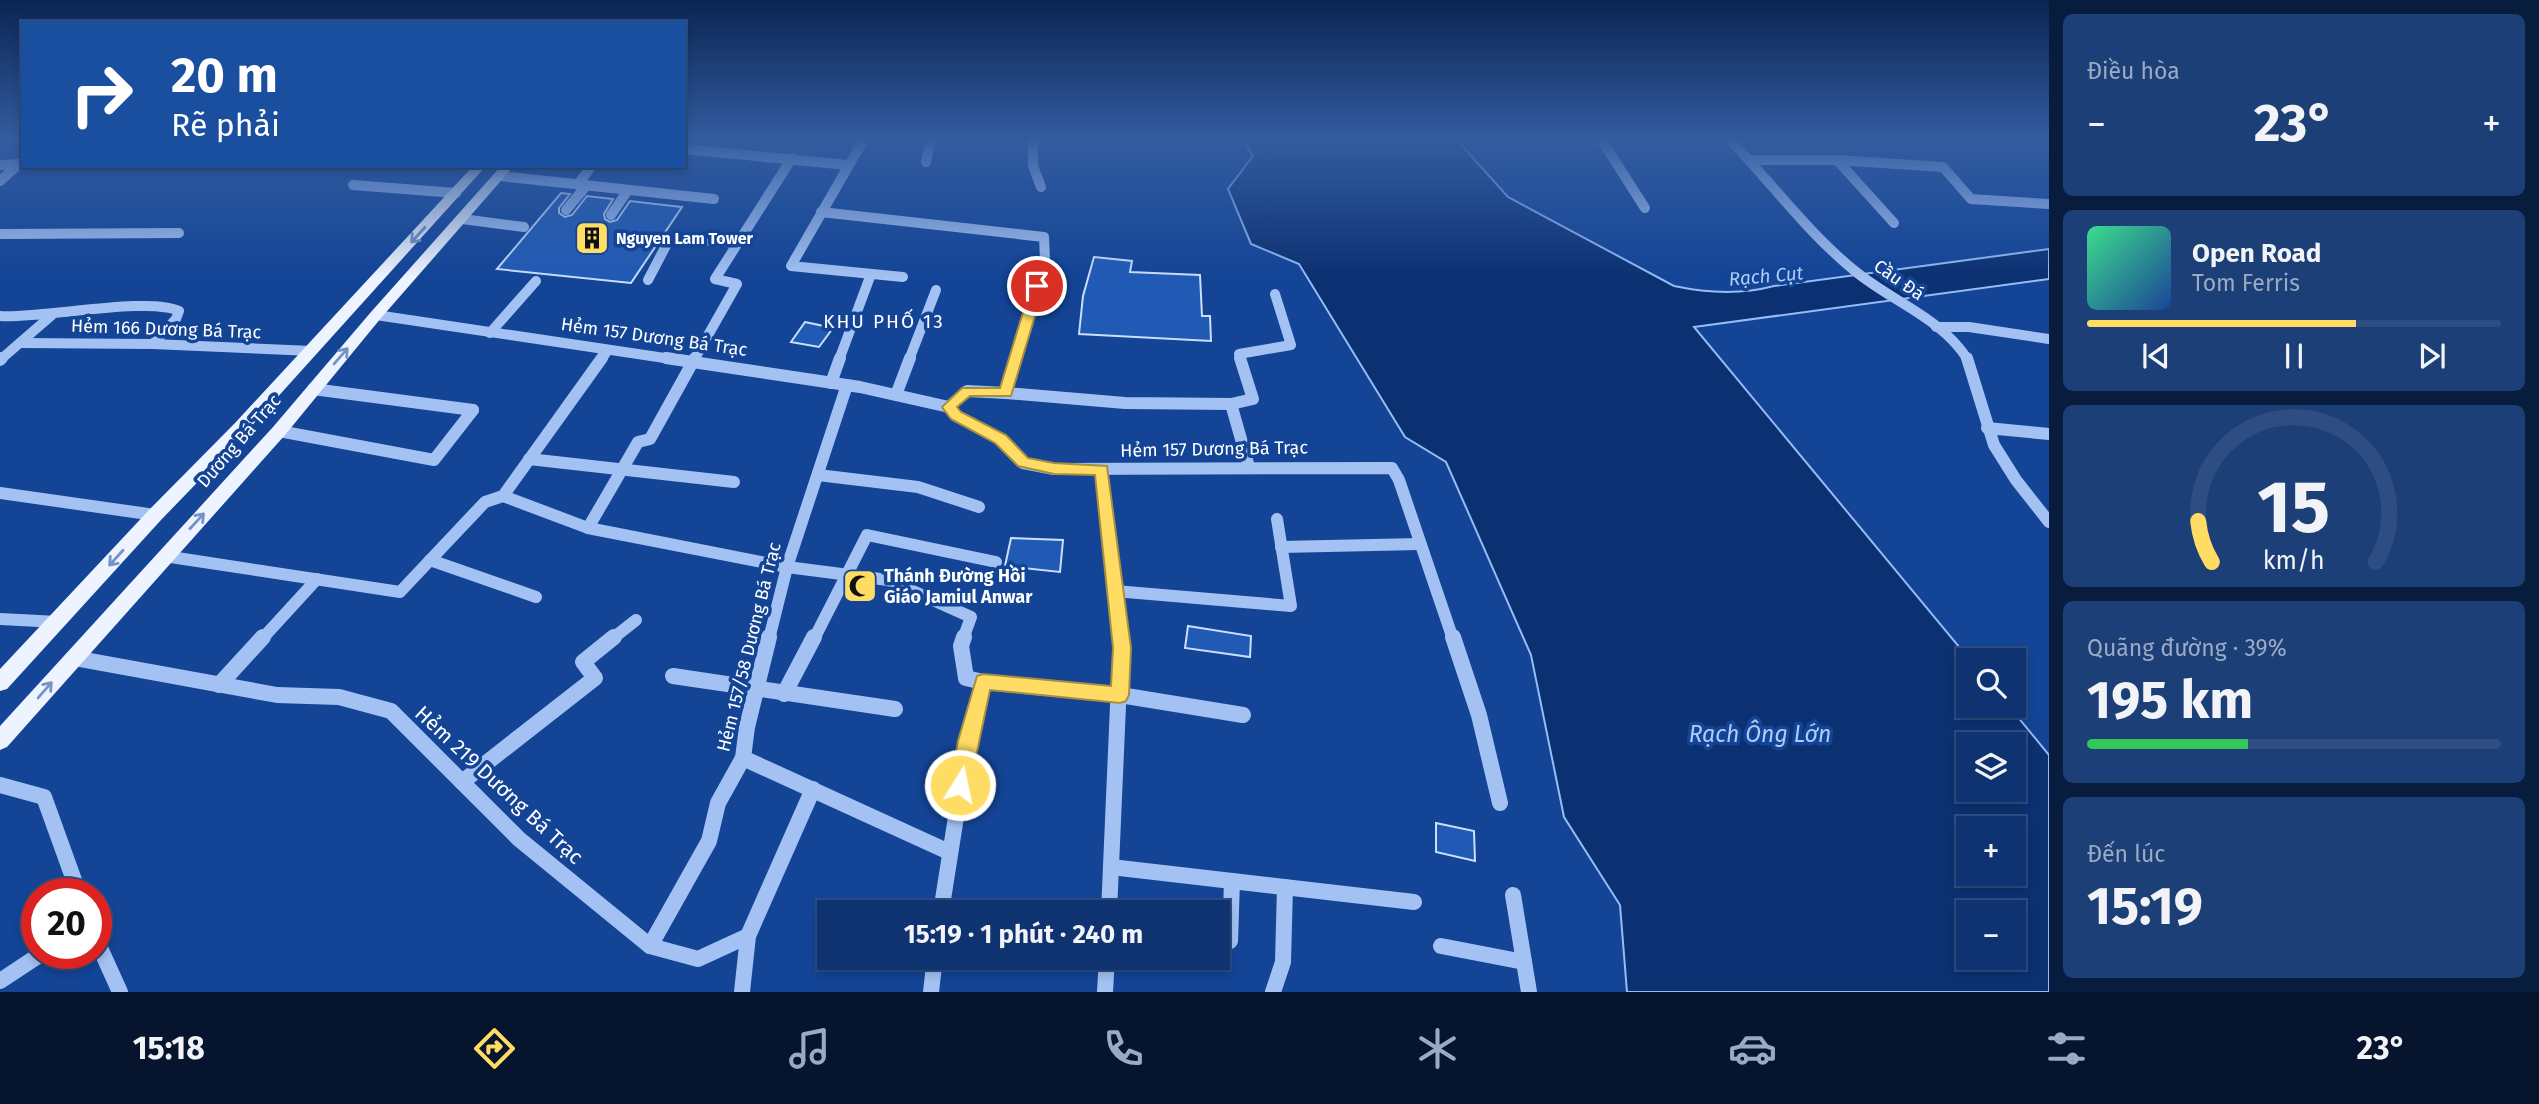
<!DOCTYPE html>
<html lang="vi">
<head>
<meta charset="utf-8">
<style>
	:root { --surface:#0e3370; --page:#1c3f78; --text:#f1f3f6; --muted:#9baac3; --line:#2e4e83; --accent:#ffdc64 }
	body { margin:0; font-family:"Fira Sans",sans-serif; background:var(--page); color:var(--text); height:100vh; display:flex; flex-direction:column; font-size:26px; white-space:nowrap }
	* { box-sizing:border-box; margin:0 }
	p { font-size:23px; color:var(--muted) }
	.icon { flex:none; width:38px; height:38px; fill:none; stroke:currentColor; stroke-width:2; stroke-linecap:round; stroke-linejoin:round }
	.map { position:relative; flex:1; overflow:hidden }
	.details { display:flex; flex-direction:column; gap:14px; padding:14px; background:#081c3e; width:490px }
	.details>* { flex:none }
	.guide { position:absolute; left:21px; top:21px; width:665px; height:147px; border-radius:0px; box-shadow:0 4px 10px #0003,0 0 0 2px var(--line); background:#1a4fa0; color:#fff; overflow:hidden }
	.controls { position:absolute; left:1956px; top:648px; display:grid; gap:14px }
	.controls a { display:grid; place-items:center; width:70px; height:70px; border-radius:0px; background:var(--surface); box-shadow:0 4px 10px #0003,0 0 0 2px var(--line); font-size:35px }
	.speed { position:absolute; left:21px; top:878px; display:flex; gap:14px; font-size:35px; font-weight:700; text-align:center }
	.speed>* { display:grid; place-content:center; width:91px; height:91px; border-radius:50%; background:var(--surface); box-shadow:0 4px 10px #0003,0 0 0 2px var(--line); line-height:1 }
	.speed .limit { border:10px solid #d22; background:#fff; color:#111 }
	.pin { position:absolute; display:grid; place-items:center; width:60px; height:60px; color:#fff; margin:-30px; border:4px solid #fff; border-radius:50%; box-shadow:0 2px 7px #0007 }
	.me { position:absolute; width:77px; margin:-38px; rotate:10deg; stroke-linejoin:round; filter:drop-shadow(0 0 5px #0008) }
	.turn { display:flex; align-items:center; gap:24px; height:147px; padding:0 35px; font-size:32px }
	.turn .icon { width:91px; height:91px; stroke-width:2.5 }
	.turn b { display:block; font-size:49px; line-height:60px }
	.big { font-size:52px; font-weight:700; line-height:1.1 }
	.details .card { flex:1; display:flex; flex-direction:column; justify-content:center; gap:10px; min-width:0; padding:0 24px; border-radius:10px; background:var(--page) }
	.details .dial { align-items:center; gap:0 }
	.dial svg { height:182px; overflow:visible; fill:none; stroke:var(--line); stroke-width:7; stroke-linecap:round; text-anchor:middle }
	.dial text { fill:var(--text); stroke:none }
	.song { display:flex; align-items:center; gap:21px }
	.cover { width:84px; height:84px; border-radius:10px; background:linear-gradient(135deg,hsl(150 70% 55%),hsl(220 70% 35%)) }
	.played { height:7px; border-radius:4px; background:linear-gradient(90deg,var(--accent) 65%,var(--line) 65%) }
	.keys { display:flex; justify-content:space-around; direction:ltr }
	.heat { display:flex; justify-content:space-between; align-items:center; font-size:38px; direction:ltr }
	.charge { height:10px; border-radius:5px; background:linear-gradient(90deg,#34c759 39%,var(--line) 0) }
	.trip { position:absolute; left:817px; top:900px; width:413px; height:70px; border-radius:0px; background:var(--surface); box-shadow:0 4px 10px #0003,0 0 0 2px var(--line); font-weight:700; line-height:70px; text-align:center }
	.tabs { display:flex; height:112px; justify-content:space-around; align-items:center; background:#06142d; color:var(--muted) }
	.tabs .icon { width:49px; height:49px }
	.tabs .selected { color:var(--accent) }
	.tabs b { font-size:32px; color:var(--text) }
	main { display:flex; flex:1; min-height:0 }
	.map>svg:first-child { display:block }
</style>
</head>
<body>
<main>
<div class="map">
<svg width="2049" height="992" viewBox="0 0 2049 992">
	<rect width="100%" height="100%" fill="#134496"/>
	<path fill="#0c3172" stroke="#95bcf6" stroke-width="2" fill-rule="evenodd" d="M1243,139H1456L1508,197L1674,286C1707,293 1740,295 1774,286L2049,249V279L1694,327L1970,660L1969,705H2008L2049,755V992H1627L1620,905L1564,817L1531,655L1446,462L1405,437L1299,264L1251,244L1228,189L1253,156ZM1969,744H2014V789H1969ZM1969,828H2014V873H1969ZM1969,912H2014V957H1969Z"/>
	<g fill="#215ab5" stroke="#cbdefd" stroke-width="2">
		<path d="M561,193L570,194L559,208V213L565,217L572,215L587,196L613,199L604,214L605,219L610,222L617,220L630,201L682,207L631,283L497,269Z"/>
		<path d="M1094,257L1132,261L1130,272L1200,275L1202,316H1210L1211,341L1079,334L1083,296Z"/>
		<path d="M805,322L833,328L819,347L791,342Z"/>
		<path d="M1011,538L1063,540L1060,572L1005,566Z"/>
		<path d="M1188,626L1251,636L1250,657L1185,648Z"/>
		<path d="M1436,823L1474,831L1475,861L1436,852Z"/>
	</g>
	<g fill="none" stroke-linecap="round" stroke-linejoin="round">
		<g stroke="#a3c2f3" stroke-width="10">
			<path d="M864,139L791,266L903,277"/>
			<path d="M1033,139V166L1041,187"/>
			<path d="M1601,139L1645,208"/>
			<path d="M1729,139C1771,182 1808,233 1855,271C1891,301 1942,318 1968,360"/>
			<path d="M684,149L848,165"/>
			<path d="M1750,160H1837L1943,167L1971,199L2049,204"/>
			<path d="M1837,160L1894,223"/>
			<path d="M926,162L931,139"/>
			<path d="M0,165L22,164"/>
			<path d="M500,176L714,199"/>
			<path d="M0,181L19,164"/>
			<path d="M578,184L591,167"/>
			<path d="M353,185L456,193"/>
			<path d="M566,210L587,185"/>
			<path d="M821,212L1044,237L1045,260L1016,360"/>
			<path d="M611,215L628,190"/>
			<path d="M462,219L524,227"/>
			<path d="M0,234L179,233"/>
			<path d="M648,280L670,238L738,243"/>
			<path d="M376,315L678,360"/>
			<path d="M0,316C41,319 149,296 179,311L176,319L153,344"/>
			<path d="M1936,327H1969L2049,339"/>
			<path d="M490,333L536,281"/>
			<path d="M20,343L153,344L312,351"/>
			<path d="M0,360L52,315"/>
			<path d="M601,360L608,350"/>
			<path d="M694,360L737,284L715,279L792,158"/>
			<path d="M839,360L871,274"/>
			<path d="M909,360L936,290"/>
			<path d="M1241,360L1239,354L1291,345L1275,294"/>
		</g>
		<g stroke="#a3c2f3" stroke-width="12">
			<path d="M666,358L860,387L949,407L956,416L1001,439L1023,463L1054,469L1392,468L1399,480L1453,639"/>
			<path d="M1967,358L1994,445L2016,480L2049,522"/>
			<path d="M0,360L2,358"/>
			<path d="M831,383L840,358"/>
			<path d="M313,389L473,410"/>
			<path d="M1006,393L1125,403L1231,404L1253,399L1240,358"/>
			<path d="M896,395L910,358"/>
			<path d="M1231,404L1249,467"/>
			<path d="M949,407L967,391L1006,393L1016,358"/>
			<path d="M1987,428L2049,434"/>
			<path d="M279,431L434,460L473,410"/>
			<path d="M529,459L734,482"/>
			<path d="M1102,470L1121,639"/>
			<path d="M818,475L918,487L979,507"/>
			<path d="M0,493L155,515"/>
			<path d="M503,496L588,528L787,567L888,580L971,617L963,639"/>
			<path d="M588,528L638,442L650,439L695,358"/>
			<path d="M1281,547L1419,544"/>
			<path d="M164,556L400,592L485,502L503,496L602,358"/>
			<path d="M430,560L536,597"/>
			<path d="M1115,591L1291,606L1277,519"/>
			<path d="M0,619L58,622"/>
			<path d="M262,639L317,579"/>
			<path d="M612,639L636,620"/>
			<path d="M769,639L787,567L847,385"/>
			<path d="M814,639L867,535L996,562"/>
		</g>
		<g stroke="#a3c2f3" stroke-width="16">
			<path d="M1453,637L1479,715L1500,803"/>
			<path d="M74,658L277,695L339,697L391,711L519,839L650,946L698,959L748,936"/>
			<path d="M673,676L895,709"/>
			<path d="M983,682L1120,695L1243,715"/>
			<path d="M219,685L263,637"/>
			<path d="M784,694L814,637"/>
			<path d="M743,758L949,852"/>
			<path d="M462,782L595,678L583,662L614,637"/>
			<path d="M0,785L44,797L79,894"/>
			<path d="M1111,867L1414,902"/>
			<path d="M1513,895L1529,992"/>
			<path d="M941,912L968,741L983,682L966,678L961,646L964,637"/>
			<path d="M1109,912L1121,637"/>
			<path d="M96,939L120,992"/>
			<path d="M1218,939L1230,941L1232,881"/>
			<path d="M650,946L709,841L718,803L743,758L747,727L769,637"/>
			<path d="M1441,946L1524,962"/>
			<path d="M0,981L41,954"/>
			<path d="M742,992L748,936L813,789"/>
			<path d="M931,992L935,957"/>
			<path d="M1105,992L1107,957"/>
			<path d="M1273,992L1283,962L1285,887"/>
		</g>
		<g fill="#eef4ff" fill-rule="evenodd">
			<path d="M473,166H486L247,431L161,520L7,689L0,691V669L149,510L235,423Z"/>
			<path d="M501,166H514L381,318L285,435L7,747L0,750V726L273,427L371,312Z"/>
		</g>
	</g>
	<defs><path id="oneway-shaft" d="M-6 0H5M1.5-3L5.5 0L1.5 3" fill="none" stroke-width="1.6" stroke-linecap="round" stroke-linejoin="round" transform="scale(1.75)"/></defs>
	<g stroke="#7693c5">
		<use href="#oneway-shaft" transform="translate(418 235) rotate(132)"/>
		<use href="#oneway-shaft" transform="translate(341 356) rotate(-49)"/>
		<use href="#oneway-shaft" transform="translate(197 521) rotate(-47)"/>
		<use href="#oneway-shaft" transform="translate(116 558) rotate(132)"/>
		<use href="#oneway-shaft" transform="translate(45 690) rotate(-49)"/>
	</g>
	<linearGradient id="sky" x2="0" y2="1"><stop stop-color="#0a2552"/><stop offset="0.5" stop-color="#335ca0"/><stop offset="1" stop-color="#335ca0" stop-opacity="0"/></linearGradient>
	<rect width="2049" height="278" fill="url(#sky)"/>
	<path fill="#ffdc64" stroke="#a68f41" stroke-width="2" d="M1037,283L1044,286L1011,396H970L957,407L961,412L1006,435L1028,458L1054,463L1107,466L1131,648L1129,695L1126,701L1120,703L990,690L970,785L967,792L960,794L953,792L950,785L958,741L977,676L983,674L1111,686L1113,648L1095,475L1054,474L1018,466L995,443L951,419L942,407L962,388H1000L1031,286Z"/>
	<defs>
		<g id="building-square" transform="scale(1.75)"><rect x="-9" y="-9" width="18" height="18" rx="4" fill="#ffdc64" stroke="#134496"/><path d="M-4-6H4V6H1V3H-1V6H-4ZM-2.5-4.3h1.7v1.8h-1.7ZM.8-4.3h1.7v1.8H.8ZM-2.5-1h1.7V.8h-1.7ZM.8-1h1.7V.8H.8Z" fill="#111"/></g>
		<g id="mosque-square" transform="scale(1.75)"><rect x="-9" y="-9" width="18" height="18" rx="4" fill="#ffdc64" stroke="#134496"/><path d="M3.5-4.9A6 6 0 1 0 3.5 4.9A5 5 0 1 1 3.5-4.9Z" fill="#111"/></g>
	</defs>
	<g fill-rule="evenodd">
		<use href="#building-square" x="592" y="238"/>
		<use href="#mosque-square" x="860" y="586"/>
	</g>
	<g text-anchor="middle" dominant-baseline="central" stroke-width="7" stroke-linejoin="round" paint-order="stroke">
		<g font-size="16" font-weight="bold" fill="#fff" stroke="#134496" text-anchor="start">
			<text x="616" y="238">Nguyen Lam Tower</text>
		</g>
		<g font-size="18" fill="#fff" stroke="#134496">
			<text transform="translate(1899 280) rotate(35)">Cầu Đá</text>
			<text transform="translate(166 329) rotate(2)">Hẻm 166 Dương Bá Trạc</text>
			<text transform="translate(654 337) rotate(8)">Hẻm 157 Dương Bá Trạc</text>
			<text transform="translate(239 441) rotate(-49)">Dương Bá Trạc</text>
			<text transform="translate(1214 449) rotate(-1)">Hẻm 157 Dương Bá Trạc</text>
			<text transform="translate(749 647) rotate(-76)">Hẻm 157/58 Dương Bá Trạc</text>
		</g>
		<g font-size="18" font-weight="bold" fill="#fff" stroke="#134496" text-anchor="start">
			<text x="884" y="576">Thánh Đường Hồi<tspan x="884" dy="21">Giáo Jamiul Anwar</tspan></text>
		</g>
		<g font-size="19" font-style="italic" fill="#afccf9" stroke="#134496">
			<text transform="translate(1766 276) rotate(-5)">Rạch Cụt</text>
		</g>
		<g font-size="19" letter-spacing="2" fill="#fff" stroke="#134496">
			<text x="884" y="321">KHU PHỐ 13</text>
		</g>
		<g font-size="21" fill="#fff" stroke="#134496">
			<text transform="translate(499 785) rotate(43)">Hẻm 219 Dương Bá Trạc</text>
		</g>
		<g font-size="23" font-style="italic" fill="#afccf9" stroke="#134496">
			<text x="1760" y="734">Rạch Ông Lớn</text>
		</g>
	</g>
</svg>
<div class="controls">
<a><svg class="icon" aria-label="search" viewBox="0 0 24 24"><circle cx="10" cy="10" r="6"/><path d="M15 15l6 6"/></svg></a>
<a><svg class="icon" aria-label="layers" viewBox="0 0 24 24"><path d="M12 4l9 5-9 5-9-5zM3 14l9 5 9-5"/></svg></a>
<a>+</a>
<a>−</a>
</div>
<div class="speed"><div class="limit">20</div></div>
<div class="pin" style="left:1037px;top:286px;background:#d93025"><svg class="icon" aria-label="arrive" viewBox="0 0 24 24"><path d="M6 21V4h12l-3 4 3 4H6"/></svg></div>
<svg class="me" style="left:960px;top:785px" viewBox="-20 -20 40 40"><circle r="17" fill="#ffdc64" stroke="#fff" stroke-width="3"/><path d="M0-11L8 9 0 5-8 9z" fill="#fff"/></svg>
<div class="trip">15:19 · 1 phút · 240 m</div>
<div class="guide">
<div class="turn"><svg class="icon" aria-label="right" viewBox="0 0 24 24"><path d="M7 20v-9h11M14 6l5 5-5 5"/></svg><div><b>20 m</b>Rẽ phải</div></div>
</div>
</div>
<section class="details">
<div class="card"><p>Điều hòa</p>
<div class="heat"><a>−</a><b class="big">23°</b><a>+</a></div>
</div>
<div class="card">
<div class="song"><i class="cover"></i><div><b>Open Road</b><p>Tom Ferris</p></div></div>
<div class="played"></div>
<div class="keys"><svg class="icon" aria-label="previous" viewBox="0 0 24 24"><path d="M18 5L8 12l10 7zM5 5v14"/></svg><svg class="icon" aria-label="pause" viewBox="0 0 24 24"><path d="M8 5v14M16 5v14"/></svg><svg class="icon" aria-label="next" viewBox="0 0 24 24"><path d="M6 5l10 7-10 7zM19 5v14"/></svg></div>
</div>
<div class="card dial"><svg viewBox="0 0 100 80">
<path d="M14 69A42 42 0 1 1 86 69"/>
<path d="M14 69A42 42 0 0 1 8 51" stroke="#ffdc64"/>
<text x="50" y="56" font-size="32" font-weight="700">15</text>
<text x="50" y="72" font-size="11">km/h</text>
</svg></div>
<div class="card"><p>Quãng đường · 39%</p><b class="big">195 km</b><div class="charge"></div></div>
<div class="card"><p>Đến lúc</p><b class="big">15:19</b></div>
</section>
</main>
<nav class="tabs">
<b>15:18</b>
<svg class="icon selected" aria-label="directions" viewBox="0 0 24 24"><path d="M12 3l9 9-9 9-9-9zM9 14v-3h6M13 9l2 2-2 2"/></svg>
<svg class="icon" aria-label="music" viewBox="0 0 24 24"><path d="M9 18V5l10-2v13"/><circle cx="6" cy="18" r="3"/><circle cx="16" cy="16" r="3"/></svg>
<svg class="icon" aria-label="phone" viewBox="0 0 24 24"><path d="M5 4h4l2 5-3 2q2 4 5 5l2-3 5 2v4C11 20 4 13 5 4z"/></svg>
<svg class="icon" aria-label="climate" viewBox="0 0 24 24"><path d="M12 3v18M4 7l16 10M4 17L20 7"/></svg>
<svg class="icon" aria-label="car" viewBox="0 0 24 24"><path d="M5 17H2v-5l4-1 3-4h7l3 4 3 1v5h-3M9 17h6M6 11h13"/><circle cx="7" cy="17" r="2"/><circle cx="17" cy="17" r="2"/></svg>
<svg class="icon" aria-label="filters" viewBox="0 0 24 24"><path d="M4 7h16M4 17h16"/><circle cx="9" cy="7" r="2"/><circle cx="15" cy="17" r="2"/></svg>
<b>23°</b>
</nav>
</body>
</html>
